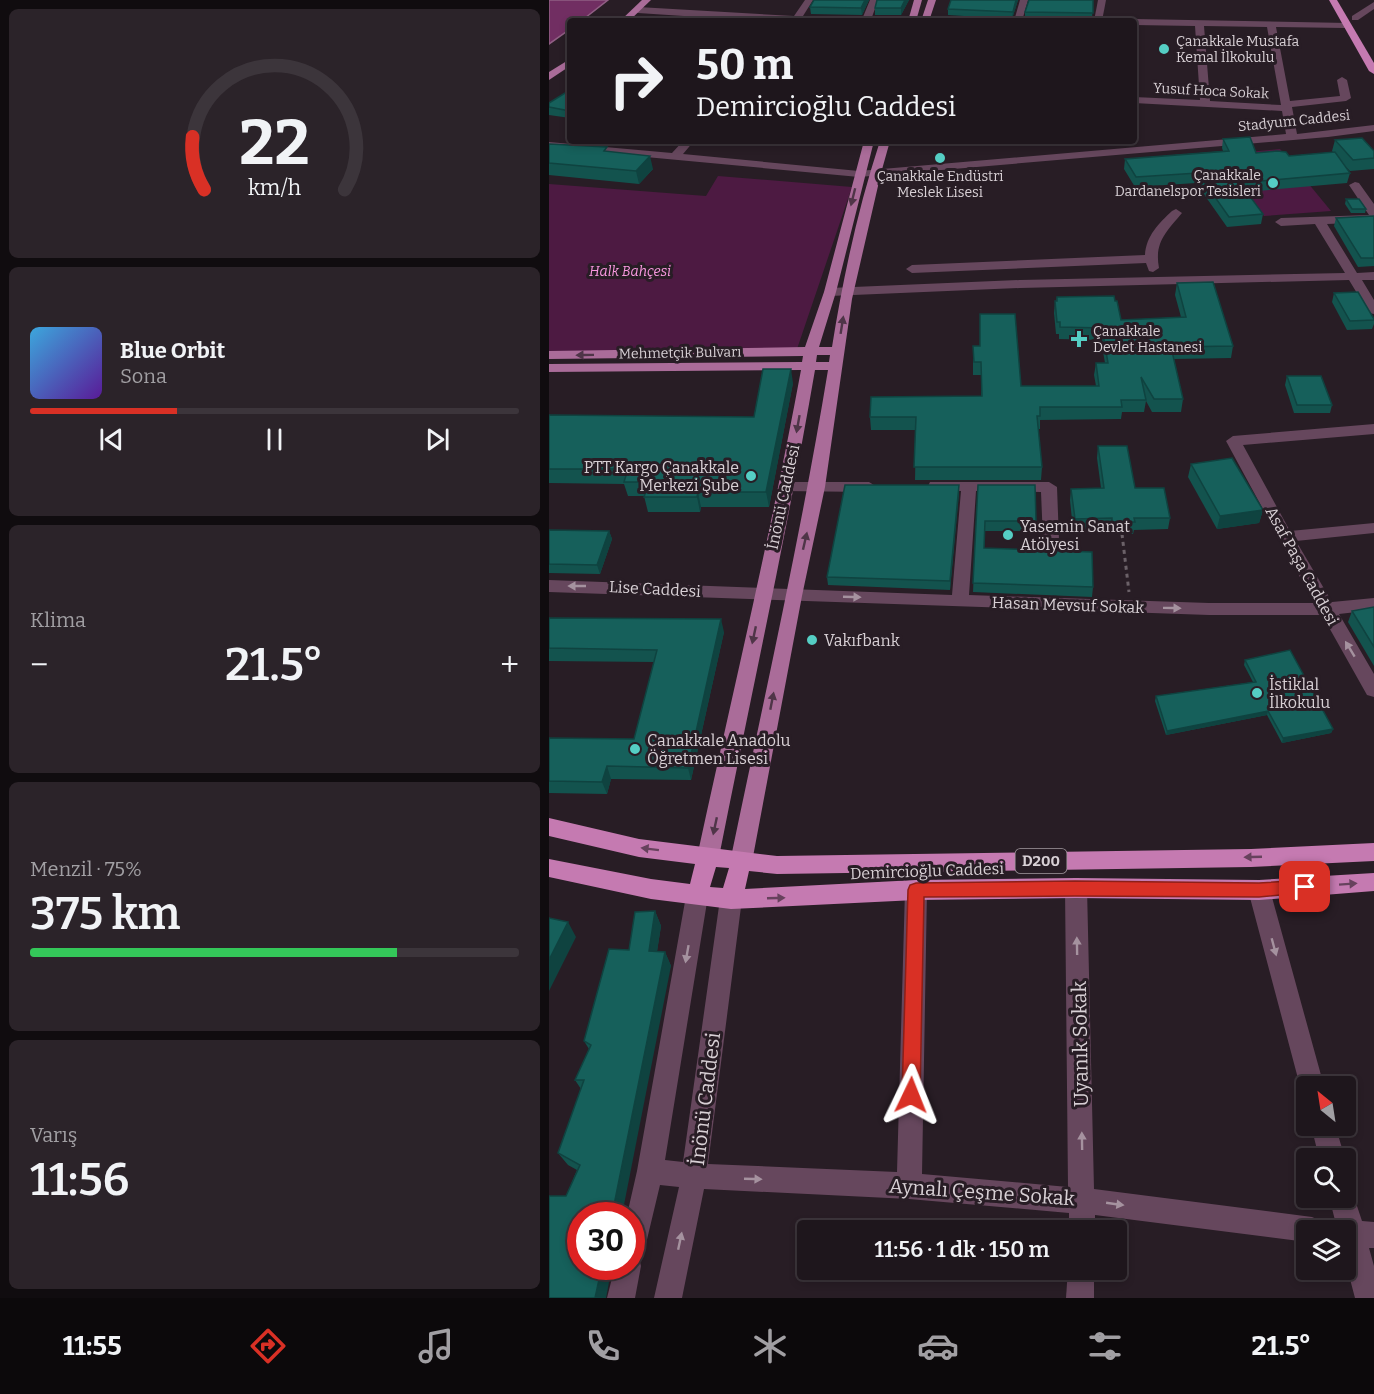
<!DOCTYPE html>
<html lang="tr">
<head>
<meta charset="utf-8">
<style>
	:root { --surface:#1e161c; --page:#2b2329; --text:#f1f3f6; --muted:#a19fa3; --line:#3c353b; --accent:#d93025 }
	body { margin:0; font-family:Bitter,serif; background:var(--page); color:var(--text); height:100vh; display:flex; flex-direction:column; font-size:22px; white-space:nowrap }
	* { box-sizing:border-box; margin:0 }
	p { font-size:20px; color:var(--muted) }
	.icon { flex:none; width:33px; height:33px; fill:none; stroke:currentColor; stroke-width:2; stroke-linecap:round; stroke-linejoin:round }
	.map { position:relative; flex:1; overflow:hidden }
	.side { display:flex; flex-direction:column; gap:9px; padding:9px; background:#100c0f; width:549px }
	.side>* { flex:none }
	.guide { position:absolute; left:18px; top:18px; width:570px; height:126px; border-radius:6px; box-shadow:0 3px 9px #0003,0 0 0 2px var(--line); background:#1e161c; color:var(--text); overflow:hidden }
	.needle { width:39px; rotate:330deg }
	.tools { position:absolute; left:747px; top:1076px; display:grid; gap:12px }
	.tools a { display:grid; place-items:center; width:60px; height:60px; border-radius:6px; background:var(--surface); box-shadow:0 3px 9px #0003,0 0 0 2px var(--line); font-size:30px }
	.speed { position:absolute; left:18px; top:1202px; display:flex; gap:12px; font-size:30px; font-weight:700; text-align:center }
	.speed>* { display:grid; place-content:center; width:78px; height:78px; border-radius:50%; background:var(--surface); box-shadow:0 3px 9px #0003,0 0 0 2px var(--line); line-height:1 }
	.speed .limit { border:9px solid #d22; background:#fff; color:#111 }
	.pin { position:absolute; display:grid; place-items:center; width:51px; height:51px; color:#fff; margin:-26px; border-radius:12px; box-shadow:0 3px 9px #0006 }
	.me { position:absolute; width:66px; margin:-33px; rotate:2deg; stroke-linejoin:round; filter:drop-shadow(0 0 4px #0008) }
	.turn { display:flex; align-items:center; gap:21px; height:126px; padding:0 30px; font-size:27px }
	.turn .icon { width:78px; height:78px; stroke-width:2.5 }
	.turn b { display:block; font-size:42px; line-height:51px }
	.big { font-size:45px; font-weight:600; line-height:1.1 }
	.side .tile { flex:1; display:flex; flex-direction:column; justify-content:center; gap:9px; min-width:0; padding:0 21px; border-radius:9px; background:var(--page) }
	.side .dial { align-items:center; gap:0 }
	.dial svg { height:156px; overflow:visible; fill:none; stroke:var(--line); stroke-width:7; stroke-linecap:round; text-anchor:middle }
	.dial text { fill:var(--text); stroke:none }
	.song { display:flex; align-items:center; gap:18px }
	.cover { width:72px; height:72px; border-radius:9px; background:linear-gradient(135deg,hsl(200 70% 55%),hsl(270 70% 35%)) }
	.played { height:6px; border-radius:3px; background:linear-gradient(90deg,var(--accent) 30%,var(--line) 30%) }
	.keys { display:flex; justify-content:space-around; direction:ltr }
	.heat { display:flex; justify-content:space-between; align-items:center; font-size:33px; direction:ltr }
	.charge { height:9px; border-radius:4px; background:linear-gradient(90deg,#34c759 75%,var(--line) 0) }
	.trip { position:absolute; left:248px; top:1220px; width:330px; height:60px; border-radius:6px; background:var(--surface); box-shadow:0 3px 9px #0003,0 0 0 2px var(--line); font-weight:600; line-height:60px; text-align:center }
	.tab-bar { display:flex; height:96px; justify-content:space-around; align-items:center; background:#0c090b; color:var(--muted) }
	.tab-bar .icon { width:42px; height:42px }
	.tab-bar .on { color:var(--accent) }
	.tab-bar b { font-size:27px; color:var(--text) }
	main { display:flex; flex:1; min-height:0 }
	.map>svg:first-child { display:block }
</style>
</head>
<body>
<main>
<section class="side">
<div class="tile dial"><svg viewBox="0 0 100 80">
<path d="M14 69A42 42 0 1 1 86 69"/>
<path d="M14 69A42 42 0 0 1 8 42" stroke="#d93025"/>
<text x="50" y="56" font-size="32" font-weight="700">22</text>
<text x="50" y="72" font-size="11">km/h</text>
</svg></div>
<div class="tile">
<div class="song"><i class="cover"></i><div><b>Blue Orbit</b><p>Sona</p></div></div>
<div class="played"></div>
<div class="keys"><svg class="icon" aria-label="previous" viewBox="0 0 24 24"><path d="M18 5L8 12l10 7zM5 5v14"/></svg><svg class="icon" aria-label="pause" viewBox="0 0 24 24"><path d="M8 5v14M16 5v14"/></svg><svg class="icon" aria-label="next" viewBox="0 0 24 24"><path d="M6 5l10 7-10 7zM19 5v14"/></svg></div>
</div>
<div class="tile"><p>Klima</p>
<div class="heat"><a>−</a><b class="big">21.5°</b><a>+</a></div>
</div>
<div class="tile"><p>Menzil · 75%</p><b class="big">375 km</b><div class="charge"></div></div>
<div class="tile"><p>Varış</p><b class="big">11:56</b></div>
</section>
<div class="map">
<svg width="825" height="1298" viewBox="0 0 825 1298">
	<rect width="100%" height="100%" fill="#281d25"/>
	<g fill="#4d1a42">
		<path d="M731,149L782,211L715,216L665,155Z"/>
		<path d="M169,176L303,187L248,349L0,353V184L157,196Z"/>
	</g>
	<path fill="#712e62" stroke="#905f84" stroke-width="1.5" d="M0,0H59L32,21H21V29L0,44Z"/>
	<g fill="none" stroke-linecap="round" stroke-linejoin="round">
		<path stroke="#6b6168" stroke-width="3" stroke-dasharray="4 4" stroke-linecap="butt" d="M573,534L580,592"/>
		<g fill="#66475d" fill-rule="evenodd">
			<path d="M256,0H264L254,16L314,17L321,0H329L323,17L428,18L432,21H211L89,13L85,10L89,7L245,16Z"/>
			<path d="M471,0H479L473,21H465Z"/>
			<path d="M549,0H557L553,21H545Z"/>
			<path d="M825,2V9L809,20H803V16Z"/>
			<path d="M585,19L799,23V27L796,28L727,27L741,101L791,96L788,80L793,77L798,80L802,98L797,101L743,107L748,134L825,125V131L779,137L310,177L0,148V142L123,153L134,141H145L134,154L310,171L737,134L733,111L585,103V97L651,100L646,26L585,25V21H581ZM655,26L718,27L732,105L661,101Z"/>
			<path d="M806,182L810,183L825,204V222L778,224L808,273L825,272V280H813L825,300V314L820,313L800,280L471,288L281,296L275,292L281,288L471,280L796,273L766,224L732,226L726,222L732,218L820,215L800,185Z"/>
			<path d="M627,209L633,213C618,231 605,242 610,268L604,272L600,271L597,263L363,273L357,269L363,265L596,255C597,236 610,223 623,211Z"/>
			<path d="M825,424V434L694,445L741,531L825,523V533L747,541L783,602L825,598V610L790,614L825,674V697L818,695L773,615H660L0,592V580L403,595L412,491L381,490L379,486L381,482H500L508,487L510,540L508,544H496L494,540L492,492L427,491L420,595L660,603H765L677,441L684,436Z"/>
			<path d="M238,482H320L328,487L320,492L232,491L230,487Z"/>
			<path d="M527,878L535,881L538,888L545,1189L763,1217L772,1221L776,1230H758V1242L546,1215V1230H520V1213L360,1199L155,1189L133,1298H105L130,1187L111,1185L95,1252L91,1262L92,1266L86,1298H58L66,1266H82V1215H78L88,1171L137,896L140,889L148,886L156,889L159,896L116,1160L134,1162L171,899L174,892L182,889L190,892L193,899L159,1164L348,1172L356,890L359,883L367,880L375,883L378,890L373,1174L519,1187L516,888L519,881Z"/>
			<path d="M710,880L718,883L721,890L775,1086H758V1096L754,1095L751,1086L699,890L702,883Z"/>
			<path d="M762,1125H786L796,1158H770Z"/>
			<path d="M796,1185L802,1188L813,1221L825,1222V1248H820L825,1266V1298H806L796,1260V1230H784L787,1224L780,1197H796Z"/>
			<path d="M519,1269H545V1298H517Z"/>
		</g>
		<g fill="#aa6c99" fill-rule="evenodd">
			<path d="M93,0H102L80,21H71Z"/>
			<path d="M365,0H373L367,21H359Z"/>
			<path d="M379,0H387L380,21H372Z"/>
			<path d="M21,59V66L0,80V72Z"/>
			<path d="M315,141H325L287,292L270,347H283C294,278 309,208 331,141H341L332,173L303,299L276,487L253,596L203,862L199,868L192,871L185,868L181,862C215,698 252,535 279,370H266C238,533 202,695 170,857L166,863L159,866L152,863L148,857C183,695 222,533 252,370L0,372V364L253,362L254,356L0,359V351L256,347L275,292ZM268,355H281L280,362H267Z"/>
		</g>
		<g fill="#c57ab1" fill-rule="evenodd">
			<path d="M780,0H788L825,63V74L820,71Z"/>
			<path d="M0,818L90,839L228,856L702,849L825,843V861L702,867L228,874L200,871L196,889L367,880L527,878L710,880L825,873V891L710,900L527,898L367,900L182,909L102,899L0,877V859L102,879L141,884L146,864L90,857L0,836ZM167,867L180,868L174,888L161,887Z"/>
		</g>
	</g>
	<g fill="#13534e">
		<path d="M320,0L313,15L262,14L261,7Z"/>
		<path d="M328,0H360L352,15H326V8Z"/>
		<path d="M402,0H469L463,19L399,15V9Z"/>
		<path d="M544,0L543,20L476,19V12Z"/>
		<path d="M21,93V118L0,115V103Z"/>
		<path d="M674,139L707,153L740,156L784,152L783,151L786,140L825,151V169L801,171L794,164L801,173L798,183L697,192L714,214L712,224L678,227L647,183L586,187L575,169L576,159L674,151L673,148Z"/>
		<path d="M408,141H448V142Z"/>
		<path d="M486,141H512L511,144L486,143Z"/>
		<path d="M0,144L59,152L104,169L90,184L0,175Z"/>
		<path d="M797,199L817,209L816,213H802L796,204Z"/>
		<path d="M825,216V266L809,267L785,226L787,218Z"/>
		<path d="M628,283L684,346L682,358L625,359L634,399L632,412H603L597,401L595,412H573L572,419L491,420V429H489L493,467L492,480H366L367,430H322L321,417L432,396V375H424V358L431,346V314L472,386H547L545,375L547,363H556L552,340L510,339V334H507L505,313L506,301H507L508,297L572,320L632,317L626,295Z"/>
		<path d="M785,293L825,319V324L823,329L798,330L783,302Z"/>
		<path d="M738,376L783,405L781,413H745L736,385Z"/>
		<path d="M244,383L220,507H152L151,512H99L95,496H79L75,484L0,483V415L205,417Z"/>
		<path d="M549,446L586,488L621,518L619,529L585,530L584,534H562L561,530H524L521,500L522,489L552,488L548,458Z"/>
		<path d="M642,464L714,510L710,523L668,529L639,477Z"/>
		<path d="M410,485L401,590L279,585L278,577Z"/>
		<path d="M429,485L487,521L486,531H436L435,548L544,587L543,597L424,592Z"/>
		<path d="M0,530L60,531L63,539L51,574L0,573Z"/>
		<path d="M825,607V666L799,622L803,611Z"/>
		<path d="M0,618L175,632L142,780L62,779L58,794L0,793V738L85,739L105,662L0,661Z"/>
		<path d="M696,660L784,729L782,733L733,743L718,715L617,735L606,701L607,696L704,682L695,665Z"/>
		<path d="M106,911L112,926L108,951L116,952L122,966L17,1196L28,1170L19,1165L9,1153L32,1089L26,1080L40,1049L35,1041L80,950Z"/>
	</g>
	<g fill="#0f4340">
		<path d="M316,0H320L313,15L312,8Z"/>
		<path d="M356,0H360L352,15V8Z"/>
		<path d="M467,0H469L463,19L464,12Z"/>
		<path d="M101,156L104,169L90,184L87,171Z"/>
		<path d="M242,369L244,383L220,507L217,492Z"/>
		<path d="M410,485V494L401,590V581Z"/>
		<path d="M149,492L152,507L151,512L148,497Z"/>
		<path d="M714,510L710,523L668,529L671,516Z"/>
		<path d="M60,531L63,539L51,574L48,565Z"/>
		<path d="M172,619L175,632L142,780L139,768Z"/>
		<path d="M719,711L718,715L617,735L618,731Z"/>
		<path d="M784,729L782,733L733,743L734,738Z"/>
		<path d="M58,766L62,779L58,794L53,782Z"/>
		<path d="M106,911L112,926L106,965L100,951Z"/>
		<path d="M19,922L27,937L0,991V960Z"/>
		<path d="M116,952L122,966L73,1215H63Z"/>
		<path d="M53,1266H63L57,1298H46Z"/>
	</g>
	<g fill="#16605b" stroke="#0f4340" stroke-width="1.5">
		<path d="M265,0H316L312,8L261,7Z"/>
		<path d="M328,0H356L352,8H326Z"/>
		<path d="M402,0H467L464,12L399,9Z"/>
		<path d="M480,0H544V13L476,12Z"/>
		<path d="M254,17H311L309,21H251Z"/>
		<path d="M16,93H21V111L0,107V103Z"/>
		<path d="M701,137L707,153L728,151L737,152L740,156L786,152L801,173L691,183L714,214L680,217L649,173L587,177L576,159L680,151L674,139Z"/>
		<path d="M813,138L825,151V158L804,160L786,140Z"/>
		<path d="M0,144L58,147L55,151L101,156L87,171L0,163Z"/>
		<path d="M797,199H810L817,209H803Z"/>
		<path d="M825,216V258H812L787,218Z"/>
		<path d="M664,282L684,346L622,347L634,399H605L592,377L597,400H572L573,407H491V416H488L493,467H365L367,417H321L322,397L433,396L432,362H425L424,346H431V314H466L472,386H550L547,363H559L553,328L511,327V322H508L506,301H508V297L565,296L566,301H568L572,320L637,317L628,283Z"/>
		<path d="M809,292L825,319V320L801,321L785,293Z"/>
		<path d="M214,369H242L217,492H149L148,497H95L100,482H75L79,469H0V415L205,417Z"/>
		<path d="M738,376H772L783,405H748Z"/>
		<path d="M549,446H578L586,488H615L621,518H585L586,522H563V518L526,519L522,489L555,488Z"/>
		<path d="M683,458L714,510L671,516L642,464Z"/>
		<path d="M296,485H410L401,581L278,577Z"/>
		<path d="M429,485H486L487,521H436L435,548L543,552L544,587L424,583Z"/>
		<path d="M0,530L60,531L48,565L0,564Z"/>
		<path d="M825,607V647L803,611Z"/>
		<path d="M0,618L172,619L139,768L58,766L53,782L0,781V738L85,739L108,650L0,648Z"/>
		<path d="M741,650L784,729L734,738L719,711L618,731L607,696L707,682L696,660Z"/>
		<path d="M106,911L100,951L116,952L63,1215H32V1266H53L46,1298H0V1196H17L31,1165L9,1153L35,1080H26L42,1045L35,1041L60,949L80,950L86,912Z"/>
		<path d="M0,918L19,922L0,960Z"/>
	</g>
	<defs><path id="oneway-solid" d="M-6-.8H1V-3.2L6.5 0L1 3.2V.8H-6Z" transform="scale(1.5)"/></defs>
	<g fill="#4f3548">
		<use href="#oneway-solid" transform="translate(304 197) rotate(104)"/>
		<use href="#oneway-solid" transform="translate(293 325) rotate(-81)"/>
		<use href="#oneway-solid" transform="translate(36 355) rotate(179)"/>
		<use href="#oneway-solid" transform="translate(249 424) rotate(100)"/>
		<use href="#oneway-solid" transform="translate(256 541) rotate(-77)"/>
		<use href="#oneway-solid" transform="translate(205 635) rotate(102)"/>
		<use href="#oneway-solid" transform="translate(223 701) rotate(-79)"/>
		<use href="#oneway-solid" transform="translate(166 826) rotate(102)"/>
	</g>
	<g fill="#a5929f">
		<use href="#oneway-solid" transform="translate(28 586) rotate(-180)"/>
		<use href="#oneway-solid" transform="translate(303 597) rotate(2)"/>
		<use href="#oneway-solid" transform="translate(623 608) rotate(1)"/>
		<use href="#oneway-solid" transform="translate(801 649) rotate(-121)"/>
		<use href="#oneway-solid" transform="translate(528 946) rotate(-91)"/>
		<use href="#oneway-solid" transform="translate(725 947) rotate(75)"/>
		<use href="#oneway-solid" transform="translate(138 954) rotate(100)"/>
		<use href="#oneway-solid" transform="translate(533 1141) rotate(-91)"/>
		<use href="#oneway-solid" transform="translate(204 1179) rotate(2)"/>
		<use href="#oneway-solid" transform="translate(566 1204) rotate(8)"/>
		<use href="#oneway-solid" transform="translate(131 1241) rotate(-78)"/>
	</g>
	<g fill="#67425d">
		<use href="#oneway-solid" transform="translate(101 849) rotate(-173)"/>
		<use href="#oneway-solid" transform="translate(704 857) rotate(178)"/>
		<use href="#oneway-solid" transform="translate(799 884) rotate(-4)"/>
		<use href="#oneway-solid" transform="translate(227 898) rotate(-2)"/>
	</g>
	<path fill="#d93025" stroke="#8d1f18" stroke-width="1.5" d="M756,880L762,882L764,887L762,892L710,897L526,896L375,897L371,1095L369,1101L362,1104L355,1101L353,1095L359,890L361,885L367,883L526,881L710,883Z"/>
	<g fill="#55cec4" stroke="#281d25" stroke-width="2">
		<circle cx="615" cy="49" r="6"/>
		<circle cx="391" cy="158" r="6"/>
		<circle cx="724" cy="183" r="6"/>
		<path d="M527 330h6v6h6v6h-6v6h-6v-6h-6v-6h6z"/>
		<circle cx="202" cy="476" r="6"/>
		<circle cx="459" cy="535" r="6"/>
		<circle cx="263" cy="640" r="6"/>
		<circle cx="708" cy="693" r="6"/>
		<circle cx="86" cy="749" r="6"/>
	</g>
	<g text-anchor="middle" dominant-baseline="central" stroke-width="6" stroke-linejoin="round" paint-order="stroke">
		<g font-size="14" fill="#d8d0d5" stroke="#281d25" text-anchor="start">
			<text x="627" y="41">Çanakkale Mustafa<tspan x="627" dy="16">Kemal İlkokulu</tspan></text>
			<text x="712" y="175" text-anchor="end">Çanakkale<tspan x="712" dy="16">Dardanelspor Tesisleri</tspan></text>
			<text x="391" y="176" text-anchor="middle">Çanakkale Endüstri<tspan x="391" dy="16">Meslek Lisesi</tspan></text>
			<text x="544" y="331">Çanakkale<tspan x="544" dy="16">Devlet Hastanesi</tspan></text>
		</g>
		<g font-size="14" fill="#d8d0d5" stroke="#281d25">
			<text transform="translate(662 91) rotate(3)">Yusuf Hoca Sokak</text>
			<text transform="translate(745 121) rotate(-6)">Stadyum Caddesi</text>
			<text transform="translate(131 353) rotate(-1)">Mehmetçik Bulvarı</text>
		</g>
		<g font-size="14" font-style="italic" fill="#f998e0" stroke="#281d25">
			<text x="81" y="271">Halk Bahçesi</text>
		</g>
		<rect fill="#281d25" stroke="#a39aa0" stroke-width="1.5" x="466.5" y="849" width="51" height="24" rx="4.5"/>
		<g font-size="15" font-weight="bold" fill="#d8d0d5">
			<text x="492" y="861">D200</text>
		</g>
		<g font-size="16" fill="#d8d0d5" stroke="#281d25" text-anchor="start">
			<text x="190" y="467" text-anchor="end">PTT Kargo Çanakkale<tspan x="190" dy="18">Merkezi Şube</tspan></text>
			<text x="471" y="526">Yasemin Sanat<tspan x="471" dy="18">Atölyesi</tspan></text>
			<text x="275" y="640">Vakıfbank</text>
			<text x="720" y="684">İstiklal<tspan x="720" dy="18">İlkokulu</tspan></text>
			<text x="98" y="740">Çanakkale Anadolu<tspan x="98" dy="18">Öğretmen Lisesi</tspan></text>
		</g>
		<g font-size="16" fill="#d8d0d5" stroke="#281d25">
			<text transform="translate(234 497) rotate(-78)">İnönü Caddesi</text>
			<text transform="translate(753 566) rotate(61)">Asaf Paşa Caddesi</text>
			<text transform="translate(106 589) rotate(3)">Lise Caddesi</text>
			<text transform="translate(519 605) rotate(2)">Hasan Mevsuf Sokak</text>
			<text transform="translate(378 871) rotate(-2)">Demircioğlu Caddesi</text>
		</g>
		<g font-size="20" fill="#d8d0d5" stroke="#281d25">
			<text transform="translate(531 1044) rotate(-91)">Uyanık Sokak</text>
			<text transform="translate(156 1099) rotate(-83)">İnönü Caddesi</text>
			<text transform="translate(433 1192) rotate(4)">Aynalı Çeşme Sokak</text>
		</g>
	</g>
</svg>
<div class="tools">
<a><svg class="needle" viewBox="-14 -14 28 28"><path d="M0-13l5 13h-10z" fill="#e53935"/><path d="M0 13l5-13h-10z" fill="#a19fa3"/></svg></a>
<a><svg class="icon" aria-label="search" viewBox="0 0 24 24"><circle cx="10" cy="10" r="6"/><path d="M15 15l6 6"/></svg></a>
<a><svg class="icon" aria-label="layers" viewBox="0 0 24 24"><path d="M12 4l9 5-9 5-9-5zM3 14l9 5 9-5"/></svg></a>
</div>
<div class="speed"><div class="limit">30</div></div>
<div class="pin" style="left:756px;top:887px;background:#d93025"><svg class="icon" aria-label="arrive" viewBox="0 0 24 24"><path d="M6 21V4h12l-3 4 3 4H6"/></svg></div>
<svg class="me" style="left:362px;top:1095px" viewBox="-20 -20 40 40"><path d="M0-17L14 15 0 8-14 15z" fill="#d93025" stroke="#fff" stroke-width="4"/></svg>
<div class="trip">11:56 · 1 dk · 150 m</div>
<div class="guide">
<div class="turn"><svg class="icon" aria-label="right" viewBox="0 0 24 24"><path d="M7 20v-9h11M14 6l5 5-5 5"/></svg><div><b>50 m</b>Demircioğlu Caddesi</div></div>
</div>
</div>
</main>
<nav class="tab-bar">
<b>11:55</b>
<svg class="icon on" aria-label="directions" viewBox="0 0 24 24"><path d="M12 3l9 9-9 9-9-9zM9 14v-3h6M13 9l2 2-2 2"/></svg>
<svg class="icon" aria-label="music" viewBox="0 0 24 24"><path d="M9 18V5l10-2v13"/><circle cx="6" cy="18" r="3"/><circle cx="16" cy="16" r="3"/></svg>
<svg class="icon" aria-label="phone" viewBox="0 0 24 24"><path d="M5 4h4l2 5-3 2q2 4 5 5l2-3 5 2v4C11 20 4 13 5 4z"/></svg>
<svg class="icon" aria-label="climate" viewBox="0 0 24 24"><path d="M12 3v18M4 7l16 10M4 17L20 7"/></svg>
<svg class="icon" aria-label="car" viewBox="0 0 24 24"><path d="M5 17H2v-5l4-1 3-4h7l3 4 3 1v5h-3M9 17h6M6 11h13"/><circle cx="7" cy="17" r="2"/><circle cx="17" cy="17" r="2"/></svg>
<svg class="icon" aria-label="filters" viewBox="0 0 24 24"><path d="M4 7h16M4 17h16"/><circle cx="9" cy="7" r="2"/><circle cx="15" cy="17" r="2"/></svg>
<b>21.5°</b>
</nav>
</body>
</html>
